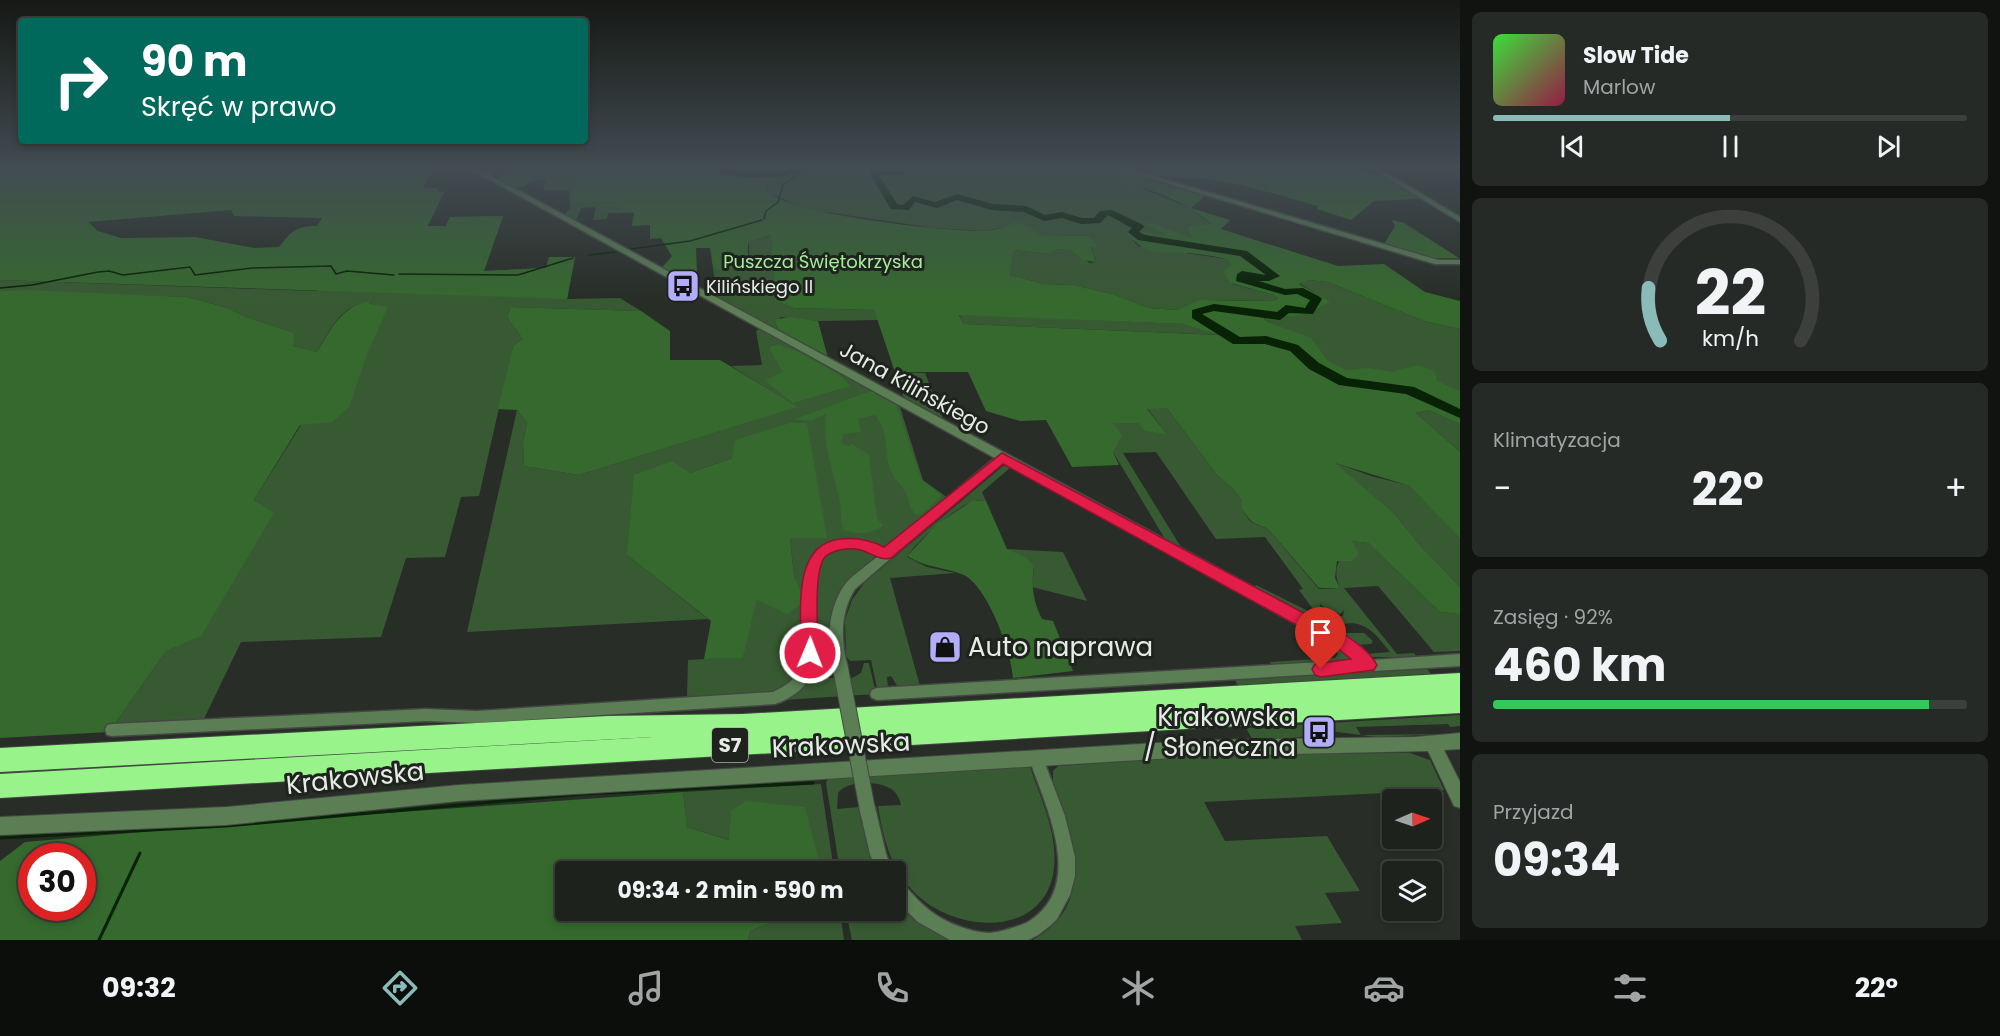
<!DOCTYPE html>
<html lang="pl">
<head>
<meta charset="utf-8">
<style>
	:root { --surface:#1e221d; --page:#262a26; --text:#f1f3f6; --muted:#a1a4a4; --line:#3c3f3b; --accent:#8bbbb9 }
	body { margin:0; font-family:Poppins,sans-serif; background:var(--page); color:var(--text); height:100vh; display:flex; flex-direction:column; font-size:22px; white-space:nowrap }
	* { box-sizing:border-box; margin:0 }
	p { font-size:20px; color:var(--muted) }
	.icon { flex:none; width:33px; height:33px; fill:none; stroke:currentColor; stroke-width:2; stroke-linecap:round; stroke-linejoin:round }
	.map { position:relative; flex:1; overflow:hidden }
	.drawer { display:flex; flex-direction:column; gap:12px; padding:12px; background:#101310; width:540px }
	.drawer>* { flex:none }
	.hud { position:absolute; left:18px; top:18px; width:570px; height:126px; border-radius:6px; box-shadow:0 3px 9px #0003,0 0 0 2px var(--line); background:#00695c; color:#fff; overflow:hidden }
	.needle { width:39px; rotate:88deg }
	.fabs { position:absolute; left:1382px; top:789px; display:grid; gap:12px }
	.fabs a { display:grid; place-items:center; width:60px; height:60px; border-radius:6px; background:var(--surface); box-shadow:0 3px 9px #0003,0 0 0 2px var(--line); font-size:30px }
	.speed { position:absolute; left:18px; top:843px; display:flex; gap:12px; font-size:30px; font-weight:700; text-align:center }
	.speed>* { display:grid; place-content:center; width:78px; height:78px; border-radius:50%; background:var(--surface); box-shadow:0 3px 9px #0003,0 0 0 2px var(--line); line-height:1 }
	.speed .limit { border:9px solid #d22; background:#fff; color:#111 }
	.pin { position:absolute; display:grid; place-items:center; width:51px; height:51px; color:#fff; margin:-62px -26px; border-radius:50% 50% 50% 0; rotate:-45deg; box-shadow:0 0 6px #0007 }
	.pin .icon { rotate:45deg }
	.me { position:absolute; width:66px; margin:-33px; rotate:1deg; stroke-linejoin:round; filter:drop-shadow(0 0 4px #0008) }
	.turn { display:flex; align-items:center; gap:21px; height:126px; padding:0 24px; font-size:27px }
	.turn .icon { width:78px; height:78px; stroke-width:2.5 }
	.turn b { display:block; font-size:42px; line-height:51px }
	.big { font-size:45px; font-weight:700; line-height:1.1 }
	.drawer .tile { flex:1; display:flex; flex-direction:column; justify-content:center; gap:9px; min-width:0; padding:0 21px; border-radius:9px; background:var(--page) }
	.drawer .dial { align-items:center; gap:0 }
	.dial svg { height:156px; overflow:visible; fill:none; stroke:var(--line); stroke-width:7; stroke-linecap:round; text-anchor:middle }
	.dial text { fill:var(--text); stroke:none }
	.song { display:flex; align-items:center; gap:18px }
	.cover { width:72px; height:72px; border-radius:9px; background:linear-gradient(135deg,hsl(120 70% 55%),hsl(340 70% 35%)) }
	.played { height:6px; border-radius:3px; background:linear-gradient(90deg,var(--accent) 50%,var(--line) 50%) }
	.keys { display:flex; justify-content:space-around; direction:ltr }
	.heat { display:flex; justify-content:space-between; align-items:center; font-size:33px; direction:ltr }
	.charge { height:9px; border-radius:4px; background:linear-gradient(90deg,#34c759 92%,var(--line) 0) }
	.trip { position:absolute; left:555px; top:861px; width:351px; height:60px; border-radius:6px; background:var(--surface); box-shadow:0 3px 9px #0003,0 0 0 2px var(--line); font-weight:700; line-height:60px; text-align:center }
	.tabs { display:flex; height:96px; justify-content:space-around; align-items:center; background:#0c0e0c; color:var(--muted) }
	.tabs .icon { width:42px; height:42px }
	.tabs .selected { color:var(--accent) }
	.tabs b { font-size:27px; color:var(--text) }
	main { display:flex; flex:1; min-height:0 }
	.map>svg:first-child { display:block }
</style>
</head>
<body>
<main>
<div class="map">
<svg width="1460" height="940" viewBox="0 0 1460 940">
	<rect width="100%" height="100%" fill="#282d27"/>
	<g fill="#385a33">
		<path d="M535,167H552L563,173L561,178L580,186L574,204L597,202L600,207H622L624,211L634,213H608L607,219L593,220L596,207L581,208L575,223L564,216L570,208L569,190H543L546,179H541L533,172Z"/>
		<path d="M708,167H1037L1132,184L1190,208L1212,225L1186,228L1193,238L1129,236L1138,246L1226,259L1231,265L1232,284L1274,295L1278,299L1272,301L1220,300L1196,302L1177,310L1149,308L1113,294L1073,285L1044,284L1010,275L1014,250L1049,254L1058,249L1072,251L1090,263L1096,262L1091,246L1097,248L1090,236L1039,235L1007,227L985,231L934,228L805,209L770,193L764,181L714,175Z"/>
		<path d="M438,188L437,191L444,192L428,226H446L450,217L503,216L484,271L546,268L549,257H575L567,299L620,298L641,311L511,307L507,317L523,339L513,346L479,496L461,497L445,557L406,558L381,637L241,642L201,725L109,732L166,651L201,635L273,513L254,500L301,425L370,302C341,304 330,330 317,352L293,346V333L246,317L228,308L187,297L0,291V280L317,291Z"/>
		<path d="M772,235L775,301L794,308L874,310L878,320L818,321L781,317L775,322L780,333L715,298L738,287L724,280L715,284L713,268H738C749,259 751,255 748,242Z"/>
		<path d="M1308,280L1328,282L1424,321L1460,329V408L1327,372L1304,336L1266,321L1264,317C1273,318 1306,316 1313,312C1319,309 1323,305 1330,302L1299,283Z"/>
		<path d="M959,314L1182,324L1223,335L964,324Z"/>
		<path d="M760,329L899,404L923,480L948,498L888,547L831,543L811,558L807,573L805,659L799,679L774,692L687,697L688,660L743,657L757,599L804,601L794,575L790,538H827L732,458L690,473L627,555L708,619L467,632L517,410L527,423L523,442L524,466L579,475L797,407L731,366L762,365L756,331Z"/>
		<path d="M895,372L925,373L944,421L901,399L903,395Z"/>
		<path d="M1147,408H1167L1217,475L1233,489L1242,500V510L1251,522L1268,529L1319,589L1340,588C1331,569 1340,557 1352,541L1368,543L1440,612L1460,614V651L1434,652L1378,586L1344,588L1397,654L1414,653L1417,657H1372L1367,654L1390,652C1371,628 1363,618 1331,626L1337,633H1364L1373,641L1371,644L1357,645L1314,624L1328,620L1326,617L1343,616L1344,610L1340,614L1330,612L1320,604L1322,616L1308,620L1252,590L1256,585L1318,616L1299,590L1303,589L1265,537L1216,539L1156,452L1123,453L1184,552L1168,544L1113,452L1112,423H1138L1166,433Z"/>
		<path d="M1428,410L1460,424V452L1416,413Z"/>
		<path d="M1333,462L1371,476L1411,486L1460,539V587L1418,543L1394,513Z"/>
		<path d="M1003,466H1012L982,492L986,501C982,501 976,500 972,502C957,506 913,544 907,557L927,567L955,573L890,578L920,686L898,687L891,676L887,677L888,688H877L871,660L850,661L846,656L845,620L852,600L865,582Z"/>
		<path d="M856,546L875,556C869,564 859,570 852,578C827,603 830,633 834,666L820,667L829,678H852L861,673L864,663H869L876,694L783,700L804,685L814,574C822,550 833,548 856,546Z"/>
		<path d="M1161,547L1343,646L1351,659L1273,666L1270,662L1335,658L1338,654L1334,647L1158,549Z"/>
		<path d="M1007,549L1063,552L1087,601L1032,587L1034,567Z"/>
		<path d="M1423,664L1431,674L1238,685L1233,677Z"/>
		<path d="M1460,715V726L1450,727L1448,724L1356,727L1361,735L1446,734L1377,737L1313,729L1307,733L1308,736L1254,742L1246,728Z"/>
		<path d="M1410,753L1430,760L1444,790L1204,802L1225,841L1327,836L1360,891L1325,893L1342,923L1295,926L1302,940H1033C1100,901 1070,837 1049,780L1053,781V771L1058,766L1238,754Z"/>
		<path d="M1030,767C1041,799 1058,834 1054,868C1046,940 952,934 912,890C890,866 883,837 878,806L901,805C899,797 896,790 887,787C875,781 846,781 838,793L837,809L859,807L877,871H840L826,783L828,778Z"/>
		<path d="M821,784L834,871H817L820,865L731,812L730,840L687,827L683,792Z"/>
		<path d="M896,900L918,922L949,940H852L846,911L896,910Z"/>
		<path d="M799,911H840L844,940H748L750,931Z"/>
	</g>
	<g fill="#35692e" fill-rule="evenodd">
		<path d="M0,167H417L414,173L433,170L423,188H438L437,191L444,192L427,226H446L450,217L503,216L484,271L546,268L549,257H575L567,299L0,280ZM231,210L234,216L322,218L317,226C297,226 291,231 279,247L254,248L195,237L121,238L98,231L88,222Z"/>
		<path d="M505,167H535L533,172L541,179L530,181C521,192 511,188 499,181L498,177L505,171Z"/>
		<path d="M552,167H708L714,175L764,181C765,185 767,191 770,193C794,215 949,232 985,231C996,230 1006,228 1015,222L1030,227L1039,235L1090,236L1098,248L1091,247L1096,262L1083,260L1072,251L1058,249L1049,254L1014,250L1010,275L1044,284L1073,285L1113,294L1149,308L1177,310L1199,300L1272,301L1278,299L1274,295L1230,283L1223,272L1231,265L1226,259C1214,256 1201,254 1188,253C1157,251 1151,259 1126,233L1146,232L1167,236L1145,223L1149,222L1192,238L1186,227L1211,224C1168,184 1093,176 1037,167H1111L1206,195L1191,208L1230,220L1221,229L1338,266L1384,264L1425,292L1460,301V329L1424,321L1328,282L1308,280L1299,284L1331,302C1324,305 1319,308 1313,312C1304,317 1275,317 1264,318L1266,321L1311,338L1327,360L1346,370L1368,368L1392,372L1418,365L1435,372L1437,381L1460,391V424L1428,410L1416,413L1460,452V539L1410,486L1335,463L1394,513L1418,543L1460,587V614L1440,612L1368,543L1352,541L1359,554L1352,561H1337L1335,578L1340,588H1319L1268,529L1252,522L1242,510V500L1233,489L1217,475L1167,408L1147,409L1167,434L1145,431L1138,423H1113L1122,435L1113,452L1119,465L1072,467L1046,420L1020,421L986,411L968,372H895L874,310L794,308L775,301L771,235L748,242V260C740,271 726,271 713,268L710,248H696L697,274L678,278L661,269L672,256L661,238L650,239V225L632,226L634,213L620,210L622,207H600L597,202L574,204L572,188L579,185L561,178L563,173L553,172ZM959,315L1182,324L1220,335L964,324Z"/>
		<path d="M1144,167H1341L1386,177L1420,199L1374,201L1351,220L1317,209L1318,206C1275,194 1228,179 1183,177C1167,176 1157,179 1144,167Z"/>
		<path d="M1392,220L1404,223L1459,258H1433L1384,244L1395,226Z"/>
		<path d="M27,290L187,297L228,308L246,317L294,333L293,346L317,352C331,329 341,306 370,301L369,304L388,307L367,354L349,407L332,422L300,425L254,500L274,513L201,636L166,651L109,732L0,738V291Z"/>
		<path d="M511,307L641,311L670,331V360H720L798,407L579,475L524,466L523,442L527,423L517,410L498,409L513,346L523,339L507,317Z"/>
		<path d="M790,317L818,321L828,358L780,333L775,322L777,319Z"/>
		<path d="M780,345L804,354L841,376L850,386L793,403L768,383L767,379L783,372L770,350L771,346Z"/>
		<path d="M871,391L896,404L921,479L942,496L921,515L915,514C910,507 909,501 906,493C903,486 895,480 892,473C882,453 891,433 875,415L858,419L861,432L843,434L842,443L847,446L852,444L869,455L877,518L883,526C869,535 861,534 844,531C840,520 842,510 839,498C833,469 822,445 826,414L811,421L795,419Z"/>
		<path d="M790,423H807L827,538H790L794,575L805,601L787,614L757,600L743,658L704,659L711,621L627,555L634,475L672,461L690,473L732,458L735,440Z"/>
		<path d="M972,501H986L1007,549L1027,558L1034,567C1031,587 1033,601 1042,619L1053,621L1073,671L1013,678C1012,654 988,587 964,575C945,567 926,568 907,556L937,524Z"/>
		<path d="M683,792L687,827L729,840L731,811L746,801L805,807L820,865L817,872H566V910L799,911L750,931L748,940H0V861L25,842L260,822ZM32,856H82V908H32Z"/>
	</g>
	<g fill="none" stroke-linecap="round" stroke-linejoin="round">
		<g stroke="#072204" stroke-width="1.5">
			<path d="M764,219L766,211L778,202L783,185L803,170"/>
			<path d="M631,249L690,241L762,220"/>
			<path d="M589,255L616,252"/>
			<path d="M399,274L518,275L573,258"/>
			<path d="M0,288L32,285L98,272L109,271L123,275L190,267L195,275L252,268L331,266L336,274L347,271L394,275"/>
		</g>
		<g stroke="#072204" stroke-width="3">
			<path d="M0,838L226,826L582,794L813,783"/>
			<path d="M99,940L140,853"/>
		</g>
		<g fill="#072204" fill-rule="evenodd">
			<path d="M710,167L762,172L815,167C794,180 730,182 710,167Z"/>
			<path d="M902,167H912L902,175H879L897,204L903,205L913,196L935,202L957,194L993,204L1026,206L1045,215L1062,212L1082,218H1094L1100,211L1112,210L1143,225L1144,227L1139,232L1145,235L1247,251L1280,276L1269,281H1259L1285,289L1303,288L1320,297L1322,299L1313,314L1289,313L1280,320L1214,311L1202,314L1240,337L1266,336L1298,345L1319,363L1347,378L1414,387L1460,409V418L1406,394L1339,385L1309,369L1290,351L1265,344H1233L1192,318V310L1214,304L1277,312L1286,305L1305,308L1310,300L1297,294L1285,295L1236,281L1237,274L1242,271L1266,275L1240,256L1138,240L1128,232L1132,228L1108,215L1100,223L1081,224L1062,218L1044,221L1024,212L992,210L957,200L937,208L915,202L909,210L891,209L869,172L873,169Z"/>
		</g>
		<g stroke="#434842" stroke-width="3">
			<g id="minor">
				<path d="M467,167H475L1344,636L1362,648L1371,660L1460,654V666L877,700L872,698L870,694L872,690L877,688L1356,660L1334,644L1003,462L855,589C840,613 841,638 847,665L845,669L840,671L835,669C824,644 829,605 846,583C855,573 868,565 878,556C865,549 848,543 835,551C831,553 826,555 823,558C806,583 823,637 813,668C808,687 793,698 775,704L477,723L426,721L112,736L107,735L105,730L107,725L112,724L426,709L477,711L773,692C785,686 794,681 800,668C813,635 794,595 810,562C811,559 813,553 816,550C819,548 825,546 828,544C846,534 869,541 886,549L995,458Z"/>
				<path d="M1112,167H1123L1438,260H1460V264H1435Z"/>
				<path d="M1369,167H1377L1460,217V222Z"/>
				<path d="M1036,751L1041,753L1065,816L1075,857V876L1070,895L1057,919L1051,925L1038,935L1028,940H950L918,922L896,901V881C905,884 912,894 919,901C930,912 944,921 958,926C966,929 980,933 989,933C998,933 1020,926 1028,922C1087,886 1045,806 1029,758L1031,753Z"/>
				<path d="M867,799L872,802L875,807L886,854L893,872H877L870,854L859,807L862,802Z"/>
			</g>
		</g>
		<g stroke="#434842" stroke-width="2">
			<path id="tertiary" d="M1460,733V749L1444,750L1460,782V808L1454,806L1428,751L1206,756L459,801L226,825L0,835V817L226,807L459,785L1206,740L1415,737Z"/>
		</g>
		<g stroke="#434842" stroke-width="2">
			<path id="motorway" d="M1460,673V713L0,798V774L653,737L0,772V748L608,716L743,714Z"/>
		</g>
		<use href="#minor" fill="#5b7e55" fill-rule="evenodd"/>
		<use href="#tertiary" fill="#5b7e55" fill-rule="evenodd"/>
		<use href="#motorway" fill="#98f38a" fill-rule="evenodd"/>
		<g stroke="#434842" stroke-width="14" stroke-linecap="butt">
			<path id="minor-bridge-far1" d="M840,665V668"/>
		</g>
		<g stroke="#434842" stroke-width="17" stroke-linecap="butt">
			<path id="minor-bridge" d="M840,666L867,807"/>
		</g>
		<use href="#minor-bridge-far1" stroke="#5b7e55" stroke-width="12"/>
		<use href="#minor-bridge" stroke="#5b7e55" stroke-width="15"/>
	</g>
	<linearGradient id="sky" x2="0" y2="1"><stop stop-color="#161915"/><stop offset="0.56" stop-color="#424c52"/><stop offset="1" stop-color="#424c52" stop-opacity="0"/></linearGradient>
	<rect width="1460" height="299" fill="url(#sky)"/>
	<path fill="#e11d48" stroke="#92132f" stroke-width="1.5" d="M1002,453L1345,635C1357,643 1370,652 1377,665L1374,670L1321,677L1315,675L1312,669L1315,664L1351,659L1333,645L1003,464L891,558C879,562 868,550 856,549C847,548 832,550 825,557C813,571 818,632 818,653L816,658H804L801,653C802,616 790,545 840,539C856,537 869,539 884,547Z"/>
	<defs>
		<g id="bus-square" transform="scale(1.725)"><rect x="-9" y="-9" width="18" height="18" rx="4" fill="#b1adfa" stroke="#1e231d"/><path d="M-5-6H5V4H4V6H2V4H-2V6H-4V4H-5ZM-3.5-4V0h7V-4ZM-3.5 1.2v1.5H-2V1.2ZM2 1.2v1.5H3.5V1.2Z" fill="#111"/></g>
		<g id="shop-square" transform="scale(1.725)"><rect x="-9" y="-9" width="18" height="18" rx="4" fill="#b1adfa" stroke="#1e231d"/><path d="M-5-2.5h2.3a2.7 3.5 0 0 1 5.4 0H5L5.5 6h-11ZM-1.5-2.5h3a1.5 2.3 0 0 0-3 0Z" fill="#111"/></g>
	</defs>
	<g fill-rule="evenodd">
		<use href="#bus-square" x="683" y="286"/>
		<use href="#shop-square" x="945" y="647"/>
		<use href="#bus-square" x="1319" y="732"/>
	</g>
	<g text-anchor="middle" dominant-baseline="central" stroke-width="6" stroke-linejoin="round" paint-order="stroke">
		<g font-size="18" fill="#a4ed99" stroke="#1e231d">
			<text x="823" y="261">Puszcza Świętokrzyska</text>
		</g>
		<g font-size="18" fill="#e7ebe7" stroke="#1e231d" text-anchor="start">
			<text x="706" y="286">Kilińskiego II</text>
		</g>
		<rect fill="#1e231d" stroke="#abafaa" stroke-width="1.5" x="712" y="728" width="36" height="34" rx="4.5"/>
		<g font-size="20" font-weight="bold" fill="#e7ebe7">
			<text x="730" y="745">S7</text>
		</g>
		<g font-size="21" fill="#e7ebe7" stroke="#1e231d">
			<text transform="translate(915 388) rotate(29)">Jana Kilińskiego</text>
		</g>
		<g font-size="26" fill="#e7ebe7" stroke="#1e231d" text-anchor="start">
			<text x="968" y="647">Auto naprawa</text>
			<text x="1296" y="717" text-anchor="end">Krakowska<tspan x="1296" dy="30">/ Słoneczna</tspan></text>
		</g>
		<g font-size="26" fill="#e7ebe7" stroke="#1e231d">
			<text transform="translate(841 745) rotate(-3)">Krakowska</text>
			<text transform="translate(355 778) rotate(-6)">Krakowska</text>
		</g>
	</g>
</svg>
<div class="fabs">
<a><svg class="needle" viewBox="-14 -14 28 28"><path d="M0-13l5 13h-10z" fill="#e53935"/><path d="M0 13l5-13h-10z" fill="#a1a4a4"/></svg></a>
<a><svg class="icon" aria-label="layers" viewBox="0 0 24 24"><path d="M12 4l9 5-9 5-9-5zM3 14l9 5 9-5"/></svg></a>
</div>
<div class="speed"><div class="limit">30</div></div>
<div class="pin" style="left:1321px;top:669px;background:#d93025"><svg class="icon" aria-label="arrive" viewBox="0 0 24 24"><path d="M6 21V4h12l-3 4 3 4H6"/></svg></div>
<svg class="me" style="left:810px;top:653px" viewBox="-20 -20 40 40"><circle r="17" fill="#e11d48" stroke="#fff" stroke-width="3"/><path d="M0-11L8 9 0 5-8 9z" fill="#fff"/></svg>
<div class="trip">09:34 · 2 min · 590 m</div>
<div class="hud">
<div class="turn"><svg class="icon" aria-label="right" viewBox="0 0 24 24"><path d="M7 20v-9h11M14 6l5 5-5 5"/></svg><div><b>90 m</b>Skręć w prawo</div></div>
</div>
</div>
<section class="drawer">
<div class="tile">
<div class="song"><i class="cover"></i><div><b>Slow Tide</b><p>Marlow</p></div></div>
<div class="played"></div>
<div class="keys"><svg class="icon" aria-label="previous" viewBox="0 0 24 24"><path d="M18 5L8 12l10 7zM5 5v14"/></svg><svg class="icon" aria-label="pause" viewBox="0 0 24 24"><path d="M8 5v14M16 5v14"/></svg><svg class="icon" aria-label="next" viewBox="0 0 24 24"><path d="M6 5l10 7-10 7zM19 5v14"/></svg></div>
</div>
<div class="tile dial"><svg viewBox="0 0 100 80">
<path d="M14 69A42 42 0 1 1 86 69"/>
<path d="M14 69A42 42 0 0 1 8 42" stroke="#8bbbb9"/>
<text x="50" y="56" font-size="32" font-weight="700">22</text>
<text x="50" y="72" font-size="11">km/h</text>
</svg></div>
<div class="tile"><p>Klimatyzacja</p>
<div class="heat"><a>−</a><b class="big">22°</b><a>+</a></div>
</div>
<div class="tile"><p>Zasięg · 92%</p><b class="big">460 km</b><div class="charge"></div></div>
<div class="tile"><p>Przyjazd</p><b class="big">09:34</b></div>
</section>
</main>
<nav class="tabs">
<b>09:32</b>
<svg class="icon selected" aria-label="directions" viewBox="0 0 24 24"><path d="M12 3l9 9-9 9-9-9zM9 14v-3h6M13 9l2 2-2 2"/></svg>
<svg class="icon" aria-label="music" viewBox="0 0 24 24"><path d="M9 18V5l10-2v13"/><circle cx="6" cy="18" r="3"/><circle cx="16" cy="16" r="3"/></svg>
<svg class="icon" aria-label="phone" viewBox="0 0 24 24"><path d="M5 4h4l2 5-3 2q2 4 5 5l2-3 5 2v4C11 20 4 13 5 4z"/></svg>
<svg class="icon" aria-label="climate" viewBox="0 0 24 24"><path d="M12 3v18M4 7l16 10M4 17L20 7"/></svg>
<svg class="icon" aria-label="car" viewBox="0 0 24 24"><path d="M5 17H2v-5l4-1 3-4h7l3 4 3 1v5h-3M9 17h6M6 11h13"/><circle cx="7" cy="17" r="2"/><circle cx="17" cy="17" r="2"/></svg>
<svg class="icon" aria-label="filters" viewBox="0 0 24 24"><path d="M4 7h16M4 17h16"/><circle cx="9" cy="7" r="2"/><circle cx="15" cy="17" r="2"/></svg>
<b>22°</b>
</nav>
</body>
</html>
